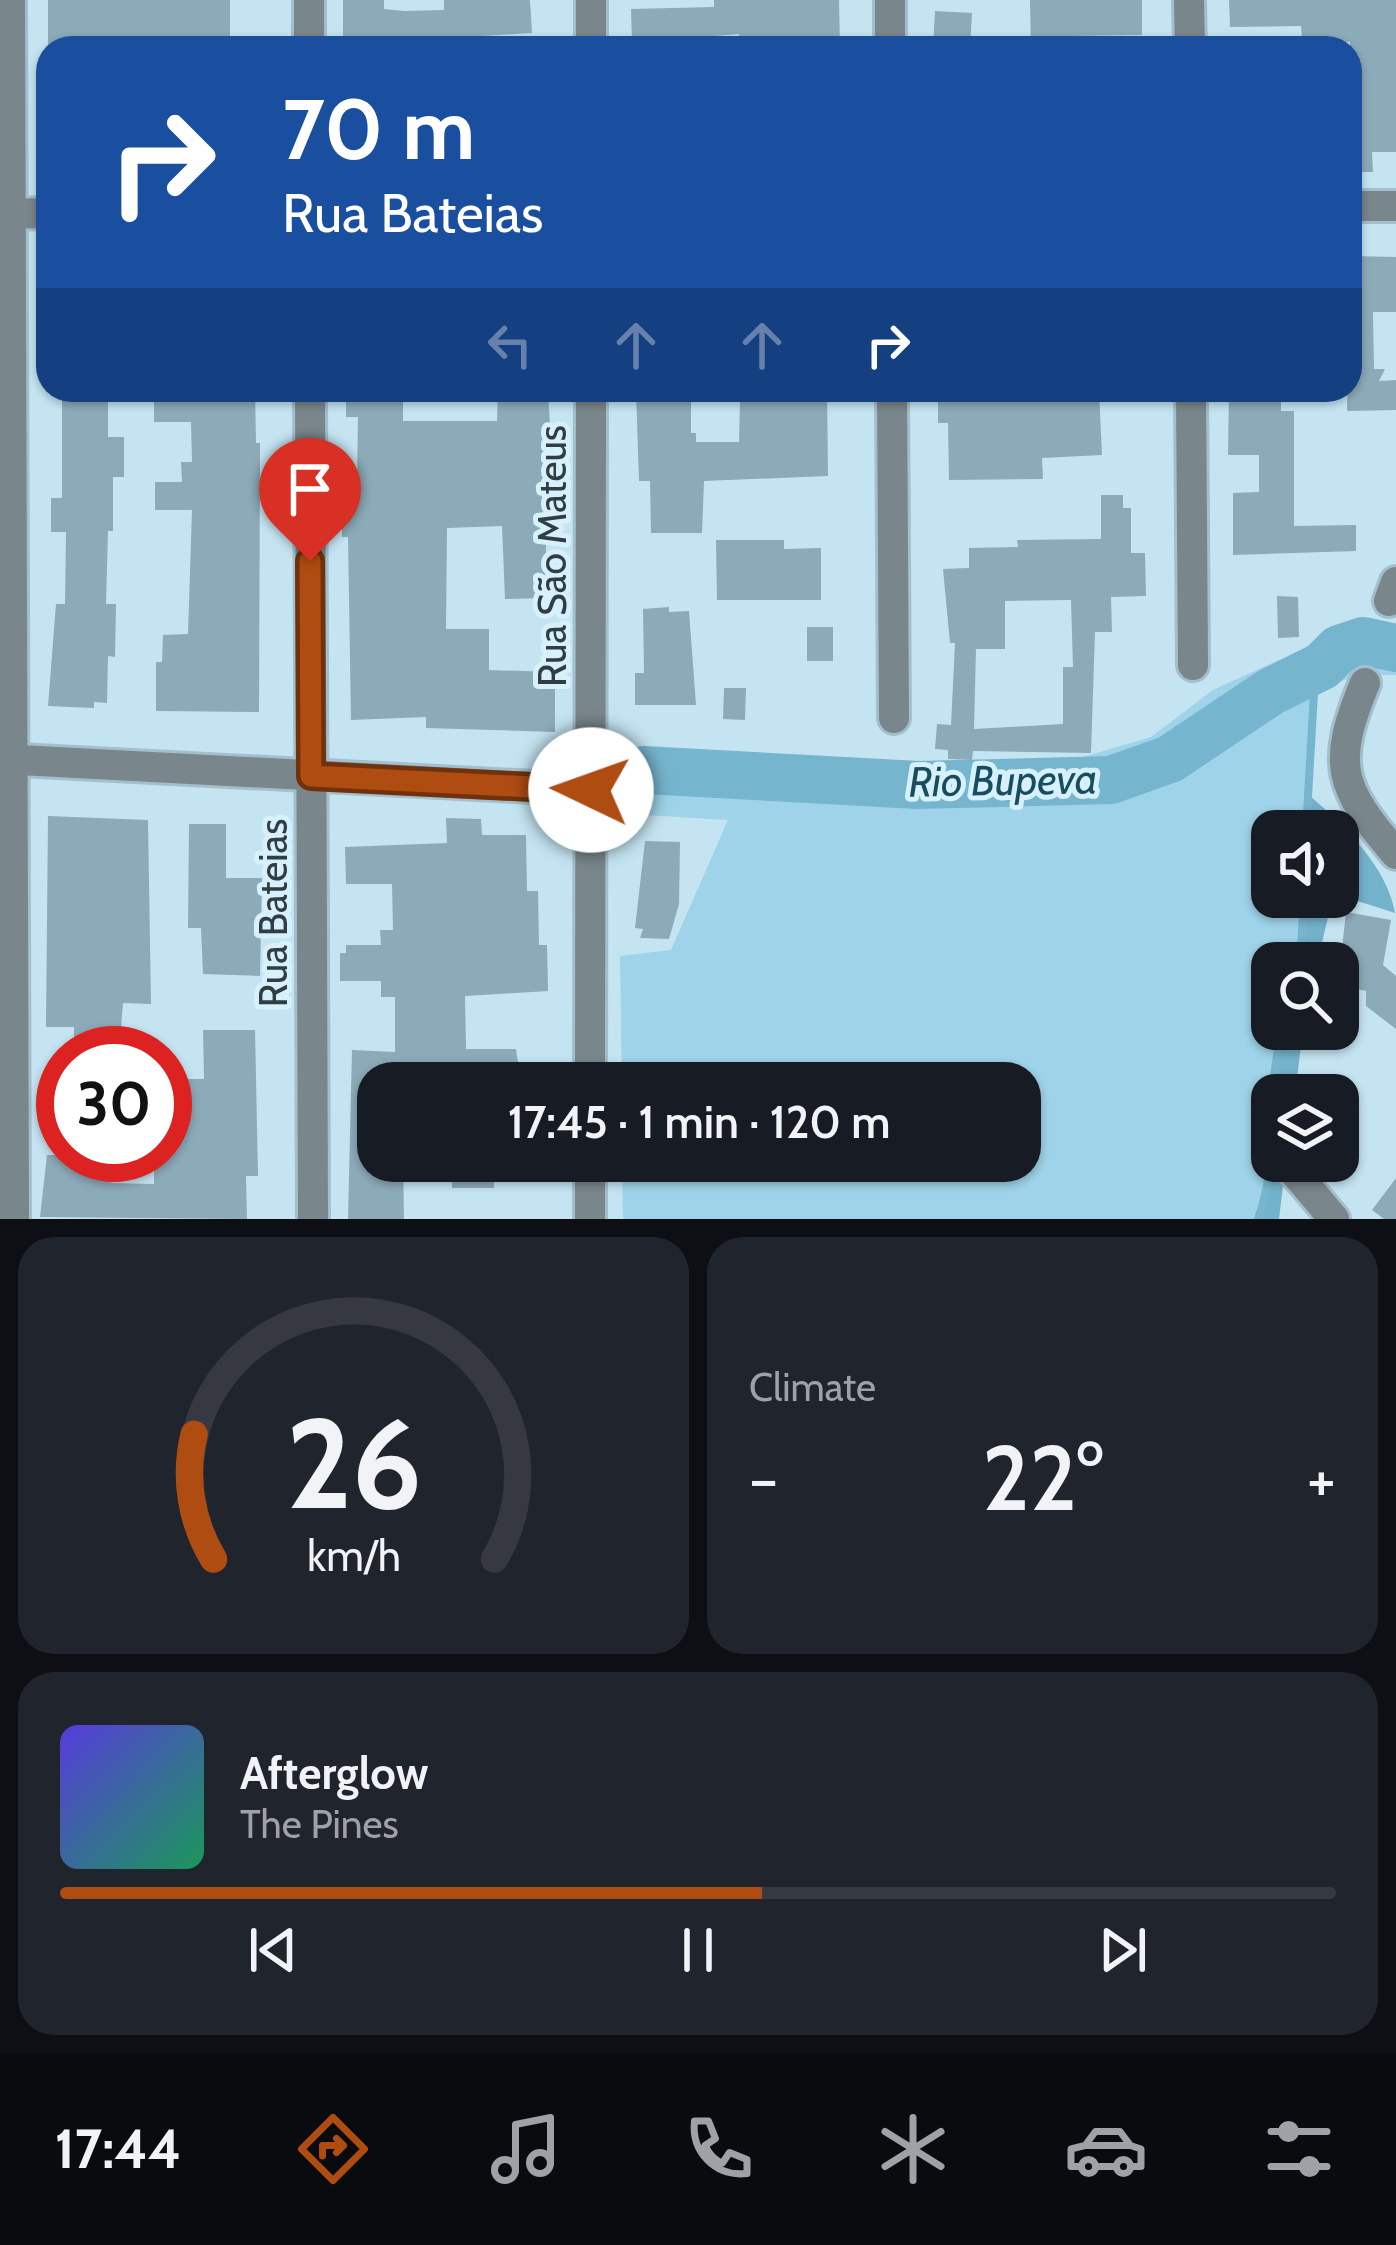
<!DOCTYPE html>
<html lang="en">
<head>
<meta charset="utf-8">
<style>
	:root { --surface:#171b24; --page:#20242c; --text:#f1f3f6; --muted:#9ea1a6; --line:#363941; --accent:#ae4c12 }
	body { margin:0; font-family:Cabin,sans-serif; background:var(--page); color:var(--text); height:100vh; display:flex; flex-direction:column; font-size:45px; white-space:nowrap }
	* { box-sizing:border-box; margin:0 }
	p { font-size:39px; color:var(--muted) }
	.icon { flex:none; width:66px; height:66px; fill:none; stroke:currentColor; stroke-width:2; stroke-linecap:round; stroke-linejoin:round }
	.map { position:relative; height:1219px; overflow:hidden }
	.panel { display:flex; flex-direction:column; gap:18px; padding:18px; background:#0d0f14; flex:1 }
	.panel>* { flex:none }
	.banner { position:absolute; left:36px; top:36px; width:1326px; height:366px; border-radius:36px; box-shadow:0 3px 9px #0004; background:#1a4fa0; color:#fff; overflow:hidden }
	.controls { position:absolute; left:1251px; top:810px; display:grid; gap:24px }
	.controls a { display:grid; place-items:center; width:108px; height:108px; border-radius:24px; background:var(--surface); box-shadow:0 3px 9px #0004; font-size:60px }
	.speed { position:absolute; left:36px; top:1026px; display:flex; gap:24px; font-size:60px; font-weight:700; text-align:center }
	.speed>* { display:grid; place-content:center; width:156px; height:156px; border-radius:50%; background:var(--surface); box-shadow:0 3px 9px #0004; line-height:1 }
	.speed .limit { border:18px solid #d22; background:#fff; color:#111 }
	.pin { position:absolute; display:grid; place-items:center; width:102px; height:102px; color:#fff; margin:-123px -51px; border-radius:50% 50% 50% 0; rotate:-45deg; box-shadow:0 0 12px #0007 }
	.pin .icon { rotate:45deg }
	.me { position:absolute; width:132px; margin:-66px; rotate:273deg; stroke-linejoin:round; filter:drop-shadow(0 0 9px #0008) }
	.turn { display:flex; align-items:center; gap:42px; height:252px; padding:0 48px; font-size:54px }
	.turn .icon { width:156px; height:156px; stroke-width:2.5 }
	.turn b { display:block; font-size:84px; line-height:102px }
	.lanes { display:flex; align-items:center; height:114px; padding:0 48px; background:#0003; justify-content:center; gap:60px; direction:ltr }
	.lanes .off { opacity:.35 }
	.big { font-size:90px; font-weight:600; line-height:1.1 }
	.panel .widget { flex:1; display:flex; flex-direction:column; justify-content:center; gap:18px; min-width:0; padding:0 42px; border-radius:36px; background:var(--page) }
	.panel .dial { align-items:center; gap:0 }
	.dial svg { height:312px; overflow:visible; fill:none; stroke:var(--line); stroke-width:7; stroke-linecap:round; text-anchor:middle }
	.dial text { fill:var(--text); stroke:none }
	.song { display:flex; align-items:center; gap:36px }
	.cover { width:144px; height:144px; border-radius:18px; background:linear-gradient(135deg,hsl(250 70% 55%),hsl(150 70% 35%)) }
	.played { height:12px; border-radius:6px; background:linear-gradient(90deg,var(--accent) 55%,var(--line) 55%) }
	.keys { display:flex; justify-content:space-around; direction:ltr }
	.heat { display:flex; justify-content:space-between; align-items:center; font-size:66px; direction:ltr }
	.panel .tiles { flex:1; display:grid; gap:18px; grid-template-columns:1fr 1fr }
	.widget:last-child { grid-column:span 2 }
	.trip { position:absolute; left:357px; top:1062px; width:684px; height:120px; border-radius:36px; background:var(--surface); box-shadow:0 3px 9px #0004; font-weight:600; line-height:120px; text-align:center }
	.tabs { display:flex; height:192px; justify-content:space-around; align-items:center; background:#090b0e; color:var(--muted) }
	.tabs .icon { width:84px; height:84px }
	.tabs .current { color:var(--accent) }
	.tabs b { font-size:54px; color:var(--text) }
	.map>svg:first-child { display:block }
</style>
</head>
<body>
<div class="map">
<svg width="1396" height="1219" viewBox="0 0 1396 1219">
	<rect width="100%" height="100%" fill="#c4e4f2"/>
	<path fill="#9ed3e9" d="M1371,618L1396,625V675H1356L1314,693L1306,831H1272V897H1304L1300,963H1272V1029H1283C1263,1098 1281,1157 1258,1219H623L622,1161H1020V1083H622L620,956L671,950L728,820L610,813L611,757L1046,768L1151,737L1213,690Z"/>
	<g fill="#73b2cb">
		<path d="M1310,796C1345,826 1387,867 1395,913L1348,898L1330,909L1317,963H1300L1304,897H1338V831H1306Z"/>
		<path d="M1283,1029H1303L1295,1095H1272V1161H1286L1279,1219H1258C1281,1157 1263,1098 1283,1029Z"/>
	</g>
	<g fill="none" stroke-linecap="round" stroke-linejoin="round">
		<g stroke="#76b5ce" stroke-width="8">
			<path d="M1306,831L1314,693L1322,666"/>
			<path d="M1300,963L1304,897"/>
			<path d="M1258,1219C1281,1157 1263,1098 1283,1029"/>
		</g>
		<path stroke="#76b5ce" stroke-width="48" d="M644,770L918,785L1111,780L1170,759L1270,692L1322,666L1339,649L1363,641L1396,648"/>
	</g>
	<g fill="#8cabb8" fill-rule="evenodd">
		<path d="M48,0H230V45L152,48V39L48,45Z"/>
		<path d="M343,0H384V9L404,11L444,10V0H530L532,33L466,37V48L343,46Z"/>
		<path d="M714,0H839L840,48H739V34L632,43L631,9L714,7Z"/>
		<path d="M1030,0H1142V35L1069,36V48H1031Z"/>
		<path d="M1229,0H1396V152H1372L1373,172H1350V42L1302,39L1301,26L1230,27Z"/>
		<path d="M935,11L972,13L970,48H933Z"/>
		<path d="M1350,256L1396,257V312H1373L1374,369H1385L1379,381L1396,380V410L1347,411Z"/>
		<path d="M62,390H108V437H124V477H113V531H108L106,604H116L115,657L108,656L107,703L94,702V708L48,706L56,604H65L66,532H51V498H62Z"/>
		<path d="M154,390H255L256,443H260L259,712L156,711V662H162L163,635L188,634L192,510H155V482H182L181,462H192L191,422H154Z"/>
		<path d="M346,390H403V421H497L498,390H548L552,461L547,462L546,477V598L505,599L502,526L447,528L446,629H489V670L555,672V732L426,728V717L351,720L348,537H342V481H357L358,417H346Z"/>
		<path d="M636,390H691V433H696V442H739L740,402H769V390H827L828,476L704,481L702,533H651L650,481H639Z"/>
		<path d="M1099,390L1102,455L1042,458L1043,479L949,480L948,423H938V391Z"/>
		<path d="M1229,390H1281V411H1294V526L1356,525V551L1233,555V493L1259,492V455H1228Z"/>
		<path d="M1101,495H1123V508H1131V553H1145L1146,596L1111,597L1112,632H1095L1091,753L973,751L972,760L948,759V750L935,749L937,724L951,725L955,643H950L943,569L969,568V548L1018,547L1017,540L1101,539ZM1071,600L1073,667H1063V724L974,729L976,649H1005V601Z"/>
		<path d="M716,540H784V549L821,548V600H717Z"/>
		<path d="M1277,596L1298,597L1299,637L1278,638Z"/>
		<path d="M669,607V612L689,611L696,705H635V673H644L643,609Z"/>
		<rect x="807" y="627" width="26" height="34"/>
		<path d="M724,688H746L745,720L723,719Z"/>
		<path d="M48,816L148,820L151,1004L123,1003L119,1053H74V1027H46Z"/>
		<path d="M446,818L481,819L482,835H526L527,891H538L539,945H547L548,991L465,996L466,1049H516L521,1083H378V1161H403L404,1219H348L352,1050L395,1052V997H381V981H340V953H346V945H381L380,930H393L392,884H346L345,847L447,843Z"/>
		<path d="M189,824H226V878H262L260,976L203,974L201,928H188Z"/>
		<path d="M645,841L680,842L679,904L669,939L640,938L643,929L635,928Z"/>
		<path d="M1346,912L1391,920L1383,965L1396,976V1029L1366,1006V991L1338,985Z"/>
		<path d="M203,1030H255L258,1176H246L247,1219L40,1217L47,1155H113L111,1183L154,1184V1155H165V1094H182V1079H204Z"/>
		<path d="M452,1161H493L494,1188H452Z"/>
		<path d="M1396,1178V1219H1384L1372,1210Z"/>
	</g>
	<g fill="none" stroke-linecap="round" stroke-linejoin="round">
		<g stroke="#a3bfcb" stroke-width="36">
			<g id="minor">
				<path d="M10,0L14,1219"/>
				<path d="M309,0V48"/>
				<path d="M591,0V48"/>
				<path d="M890,0V48"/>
				<path d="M1189,0L1190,48"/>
				<path d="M1350,206H1396"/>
				<path d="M0,214L48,213"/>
				<path d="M310,390L313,1219"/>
				<path d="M892,390L894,718"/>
				<path d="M1191,390L1193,665"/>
				<path d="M1389,601L1396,582"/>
				<path d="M1365,683C1331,765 1339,787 1396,854"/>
				<path d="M0,759L591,790"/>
				<path d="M590,1083L591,390"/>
				<path d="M1296,1174L1334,1219"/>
				<path d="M590,1219V1161"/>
			</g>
		</g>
		<use href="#minor" stroke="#79868b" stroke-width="30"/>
	</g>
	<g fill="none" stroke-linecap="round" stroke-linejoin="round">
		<g stroke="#71310c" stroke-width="30">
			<path id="route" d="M310,561L311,776L591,790"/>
		</g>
		<use href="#route" stroke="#ae4c12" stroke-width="21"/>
	</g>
	<g text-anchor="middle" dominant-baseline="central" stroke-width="10" stroke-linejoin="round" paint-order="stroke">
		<g font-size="39" fill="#303d42" stroke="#d6f0fc">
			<text transform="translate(552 556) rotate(-90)">Rua São Mateus</text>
			<text transform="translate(273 913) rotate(-90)">Rua Bateias</text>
		</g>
		<g font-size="42" font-style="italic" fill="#184d5f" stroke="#d6f0fc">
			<text transform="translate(1003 780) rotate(-1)">Rio Bupeva</text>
		</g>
	</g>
</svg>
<div class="controls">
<a><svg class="icon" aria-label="sound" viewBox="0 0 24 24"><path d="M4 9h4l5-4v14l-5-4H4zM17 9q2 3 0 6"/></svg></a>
<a><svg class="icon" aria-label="search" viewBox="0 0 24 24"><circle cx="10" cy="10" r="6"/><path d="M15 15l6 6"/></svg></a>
<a><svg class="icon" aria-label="layers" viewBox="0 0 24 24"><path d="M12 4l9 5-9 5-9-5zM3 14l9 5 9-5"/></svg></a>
</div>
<div class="speed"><div class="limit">30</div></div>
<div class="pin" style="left:310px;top:561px;background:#d93025"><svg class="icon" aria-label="arrive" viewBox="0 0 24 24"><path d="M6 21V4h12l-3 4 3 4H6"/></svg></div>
<svg class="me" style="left:591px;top:790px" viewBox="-20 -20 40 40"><circle r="19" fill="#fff"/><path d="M0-13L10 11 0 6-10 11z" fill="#ae4c12"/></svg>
<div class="trip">17:45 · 1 min · 120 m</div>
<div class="banner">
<div class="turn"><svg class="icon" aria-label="right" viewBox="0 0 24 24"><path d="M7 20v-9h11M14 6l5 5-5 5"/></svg><div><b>70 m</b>Rua Bateias</div></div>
<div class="lanes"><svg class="icon off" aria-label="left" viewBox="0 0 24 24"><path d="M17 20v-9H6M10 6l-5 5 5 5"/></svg><svg class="icon off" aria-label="ahead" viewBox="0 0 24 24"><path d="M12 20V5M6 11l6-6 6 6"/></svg><svg class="icon off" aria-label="ahead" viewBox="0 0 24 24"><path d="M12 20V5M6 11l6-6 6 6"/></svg><svg class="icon" aria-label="right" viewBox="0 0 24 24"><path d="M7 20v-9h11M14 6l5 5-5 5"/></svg></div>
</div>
</div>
<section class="panel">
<div class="tiles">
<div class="widget dial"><svg viewBox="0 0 100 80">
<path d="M14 69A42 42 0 1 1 86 69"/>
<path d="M14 69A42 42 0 0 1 9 37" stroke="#ae4c12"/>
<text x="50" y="56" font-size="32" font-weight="700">26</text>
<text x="50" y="72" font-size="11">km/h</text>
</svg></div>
<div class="widget"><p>Climate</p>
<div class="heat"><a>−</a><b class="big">22°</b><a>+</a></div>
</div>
<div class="widget">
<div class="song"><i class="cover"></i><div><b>Afterglow</b><p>The Pines</p></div></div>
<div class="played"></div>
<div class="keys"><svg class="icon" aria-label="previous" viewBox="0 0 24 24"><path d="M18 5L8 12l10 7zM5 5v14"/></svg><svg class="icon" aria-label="pause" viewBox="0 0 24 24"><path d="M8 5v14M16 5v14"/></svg><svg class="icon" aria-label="next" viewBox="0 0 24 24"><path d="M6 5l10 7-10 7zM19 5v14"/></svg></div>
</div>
</div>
</section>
<nav class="tabs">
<b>17:44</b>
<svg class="icon current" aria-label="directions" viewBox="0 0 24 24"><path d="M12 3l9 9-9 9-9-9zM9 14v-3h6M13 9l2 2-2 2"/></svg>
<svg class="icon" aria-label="music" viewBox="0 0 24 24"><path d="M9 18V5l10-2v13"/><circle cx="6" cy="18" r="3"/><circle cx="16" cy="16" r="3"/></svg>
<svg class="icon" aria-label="phone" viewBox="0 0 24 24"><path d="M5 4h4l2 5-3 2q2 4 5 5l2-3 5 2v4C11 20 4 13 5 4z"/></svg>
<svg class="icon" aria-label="climate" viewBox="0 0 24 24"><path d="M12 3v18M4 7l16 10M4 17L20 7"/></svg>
<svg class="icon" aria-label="car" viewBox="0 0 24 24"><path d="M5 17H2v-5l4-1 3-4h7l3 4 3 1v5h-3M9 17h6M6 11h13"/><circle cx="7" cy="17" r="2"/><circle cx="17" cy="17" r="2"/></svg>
<svg class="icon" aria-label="filters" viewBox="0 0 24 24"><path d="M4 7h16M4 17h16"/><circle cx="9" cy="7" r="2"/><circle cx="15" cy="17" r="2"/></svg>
</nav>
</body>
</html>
